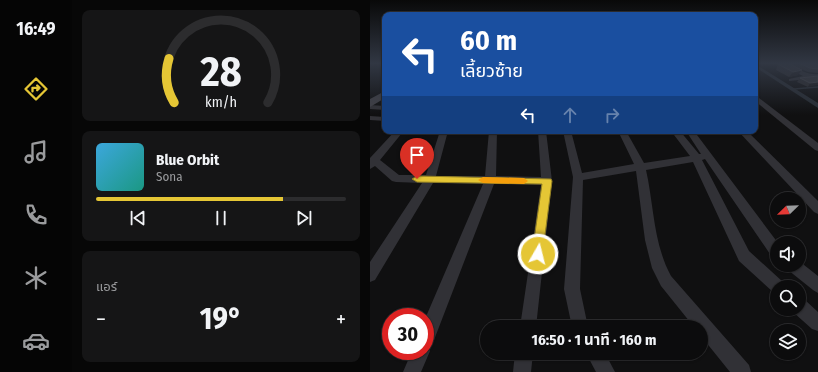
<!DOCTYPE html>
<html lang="th">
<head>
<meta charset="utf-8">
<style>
	:root { --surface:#0c0c0d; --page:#151516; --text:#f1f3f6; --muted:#9a9b9d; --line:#2c2c2e; --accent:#e5c635 }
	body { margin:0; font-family:"Fira Sans Condensed","Noto Sans Thai",sans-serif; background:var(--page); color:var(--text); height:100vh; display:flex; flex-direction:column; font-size:15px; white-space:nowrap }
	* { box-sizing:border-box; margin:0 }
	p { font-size:13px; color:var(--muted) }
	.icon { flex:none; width:22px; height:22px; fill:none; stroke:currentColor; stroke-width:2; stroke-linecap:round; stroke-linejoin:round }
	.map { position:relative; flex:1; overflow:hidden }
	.drawer { display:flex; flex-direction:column; gap:10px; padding:10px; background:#070707; width:298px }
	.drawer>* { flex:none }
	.banner { position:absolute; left:12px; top:12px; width:376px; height:122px; border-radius:8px; box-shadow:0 1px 3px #0004,0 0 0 1px var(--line); background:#1a4fa0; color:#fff; overflow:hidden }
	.needle { width:26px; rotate:247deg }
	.fabs { position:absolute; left:400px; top:192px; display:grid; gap:8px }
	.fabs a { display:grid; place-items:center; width:36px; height:36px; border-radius:50%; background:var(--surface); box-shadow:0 1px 3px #0004,0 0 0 1px var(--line); font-size:20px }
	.speed { position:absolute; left:12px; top:308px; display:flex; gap:8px; font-size:20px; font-weight:700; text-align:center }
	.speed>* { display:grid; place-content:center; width:52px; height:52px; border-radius:50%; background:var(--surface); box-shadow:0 1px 3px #0004,0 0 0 1px var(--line); line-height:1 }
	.speed .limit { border:6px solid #d22; background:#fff; color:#111 }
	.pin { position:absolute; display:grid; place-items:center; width:34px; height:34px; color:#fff; margin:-41px -17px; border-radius:50% 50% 50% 0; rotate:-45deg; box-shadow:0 0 4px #0007 }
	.pin .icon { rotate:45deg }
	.me { position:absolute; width:44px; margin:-22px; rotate:8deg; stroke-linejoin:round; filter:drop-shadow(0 0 3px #0008) }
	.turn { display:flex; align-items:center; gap:14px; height:84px; padding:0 12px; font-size:18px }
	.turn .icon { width:52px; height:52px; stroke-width:2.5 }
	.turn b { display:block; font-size:28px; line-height:34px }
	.lanes { display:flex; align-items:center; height:38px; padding:0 12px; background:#0003; justify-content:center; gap:20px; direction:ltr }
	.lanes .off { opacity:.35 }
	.big { font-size:30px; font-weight:700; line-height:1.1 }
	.drawer .tile { flex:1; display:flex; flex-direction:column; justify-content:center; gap:6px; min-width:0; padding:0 14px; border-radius:8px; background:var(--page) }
	.drawer .dial { align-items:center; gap:0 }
	.dial svg { height:104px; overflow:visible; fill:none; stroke:var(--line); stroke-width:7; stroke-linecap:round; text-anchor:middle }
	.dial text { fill:var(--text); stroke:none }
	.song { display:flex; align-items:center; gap:12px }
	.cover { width:48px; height:48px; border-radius:6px; background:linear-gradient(135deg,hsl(200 70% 55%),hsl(170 70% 35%)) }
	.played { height:4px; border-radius:2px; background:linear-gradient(90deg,var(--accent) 75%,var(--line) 75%) }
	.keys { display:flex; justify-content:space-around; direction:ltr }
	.heat { display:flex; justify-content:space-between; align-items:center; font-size:22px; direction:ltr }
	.trip { position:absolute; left:110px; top:320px; width:228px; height:40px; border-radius:20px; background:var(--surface); box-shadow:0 1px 3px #0004,0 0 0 1px var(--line); font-weight:700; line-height:40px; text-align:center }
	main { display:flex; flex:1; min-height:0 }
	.dock { display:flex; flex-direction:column; width:72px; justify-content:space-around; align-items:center; background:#050505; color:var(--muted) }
	.dock .icon { width:28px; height:28px }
	.dock .current { color:var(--accent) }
	.dock b { font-size:18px; color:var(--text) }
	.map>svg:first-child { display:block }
</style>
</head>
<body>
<main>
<nav class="dock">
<b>16:49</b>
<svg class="icon current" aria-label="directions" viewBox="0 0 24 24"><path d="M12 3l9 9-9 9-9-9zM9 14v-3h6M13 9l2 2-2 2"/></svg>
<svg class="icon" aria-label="music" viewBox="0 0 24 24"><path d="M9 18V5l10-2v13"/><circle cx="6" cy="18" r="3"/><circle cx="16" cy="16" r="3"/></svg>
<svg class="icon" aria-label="phone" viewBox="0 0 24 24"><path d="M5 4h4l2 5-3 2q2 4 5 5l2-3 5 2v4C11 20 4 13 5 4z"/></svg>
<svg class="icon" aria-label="climate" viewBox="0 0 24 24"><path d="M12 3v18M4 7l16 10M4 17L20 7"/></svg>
<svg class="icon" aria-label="car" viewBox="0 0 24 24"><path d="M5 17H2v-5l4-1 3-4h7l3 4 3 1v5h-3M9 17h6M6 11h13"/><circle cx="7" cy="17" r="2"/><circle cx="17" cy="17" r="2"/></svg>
</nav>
<section class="drawer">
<div class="tile dial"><svg viewBox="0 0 100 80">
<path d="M14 69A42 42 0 1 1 86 69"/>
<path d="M14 69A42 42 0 0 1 10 35" stroke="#e5c635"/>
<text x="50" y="56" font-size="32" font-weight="700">28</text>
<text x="50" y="72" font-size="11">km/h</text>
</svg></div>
<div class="tile">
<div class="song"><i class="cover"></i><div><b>Blue Orbit</b><p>Sona</p></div></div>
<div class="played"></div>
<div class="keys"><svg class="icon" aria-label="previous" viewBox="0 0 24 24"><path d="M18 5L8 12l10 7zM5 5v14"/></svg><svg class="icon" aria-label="pause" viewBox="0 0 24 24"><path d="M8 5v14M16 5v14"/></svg><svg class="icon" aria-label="next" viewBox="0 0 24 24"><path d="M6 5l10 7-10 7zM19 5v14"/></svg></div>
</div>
<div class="tile"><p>แอร์</p>
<div class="heat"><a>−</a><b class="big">19°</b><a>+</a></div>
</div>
</section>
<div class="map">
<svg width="448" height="372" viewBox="0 0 448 372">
	<rect width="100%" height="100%" fill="#101011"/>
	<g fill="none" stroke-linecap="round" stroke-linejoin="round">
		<path stroke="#282d34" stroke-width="1.5" d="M424,89L448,87"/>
		<path fill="#282d34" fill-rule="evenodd" d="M385,64L448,103V108L385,67Z"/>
		<g fill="#313136" fill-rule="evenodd">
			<path d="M407,63C422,62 433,76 448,74V78L419,81V79L433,76Z"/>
			<path d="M385,95L448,143V151L445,150L385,101Z"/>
			<path d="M0,105L15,106V110L0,109Z"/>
			<path d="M0,116L15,117V121L0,120Z"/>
			<path d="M25,131H31L32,133L10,160L29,175H56L70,131H78L66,176H115L119,131H127L126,176L171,177L168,131H176L182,181L166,327H150L171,185L124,184L64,340L61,346L58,347L60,351L51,372H33L42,351H55V319L113,184L63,183L5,280L0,282V262L52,183L26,182L22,181L5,166L0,169V158Z"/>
			<path d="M193,131H201L212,173L264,164L248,131H256L274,163L320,156L301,131H310L329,154H331L316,131H324L408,243L407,259L402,257L335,159L332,160L379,251L413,282L416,287H407V294L403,292L369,261L323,162L276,170C284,205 283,243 301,276L379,365L381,372H360L331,336V327H324L291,286L282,268L275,240L266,171L213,180L210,289L218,327H202L194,289L203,177Z"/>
			<path d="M368,131H377L448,201V214L444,212Z"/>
			<path d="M429,261L448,276V293L443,290L418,270L416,265H429Z"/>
			<path d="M429,298L435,300L448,312V331L442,329L423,312L422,309H429Z"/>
			<path d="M145,353H163L161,372H143Z"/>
			<path d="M216,353H235L245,372H226Z"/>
		</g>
		<path fill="#404046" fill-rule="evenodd" d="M15,91V98L0,107V99Z"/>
	</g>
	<g fill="#2d2c2f">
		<path d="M418,63H448V73L438,72Z"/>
		<path d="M418,63L428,75L419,77L406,70L408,64Z"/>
		<path d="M448,76L438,87L427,82L430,78Z"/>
	</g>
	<g fill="#1c1b1d">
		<path d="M432,70L428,75L419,77L423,72Z"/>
		<path d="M448,82V85L438,87L440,83Z"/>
	</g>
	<g fill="#39393d" stroke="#4a4a4f">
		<path d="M418,63L432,70L423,72L408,64Z"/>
		<path d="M429,63H448V69L440,68Z"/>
		<path d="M448,76V82L440,83L430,78Z"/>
	</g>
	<linearGradient id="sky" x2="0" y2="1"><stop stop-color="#090909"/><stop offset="0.55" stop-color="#313743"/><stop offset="1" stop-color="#313743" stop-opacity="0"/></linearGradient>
	<rect width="448" height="115" fill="url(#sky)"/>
	<path fill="#e5c635" stroke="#958122" d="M47,176L181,179L182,181L172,258L168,259L164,258L162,254L172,184L47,182L42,179Z"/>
	<path fill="#f59e0b" d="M113,177L154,178L158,181L154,184L113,183L108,180Z"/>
</svg>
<div class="fabs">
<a><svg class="needle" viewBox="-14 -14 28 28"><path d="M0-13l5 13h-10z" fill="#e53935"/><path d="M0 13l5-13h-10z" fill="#9a9b9d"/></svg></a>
<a><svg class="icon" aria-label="sound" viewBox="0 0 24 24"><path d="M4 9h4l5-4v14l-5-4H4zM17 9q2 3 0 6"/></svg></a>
<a><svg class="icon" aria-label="search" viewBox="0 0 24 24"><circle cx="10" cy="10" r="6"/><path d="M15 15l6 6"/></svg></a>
<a><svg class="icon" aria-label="layers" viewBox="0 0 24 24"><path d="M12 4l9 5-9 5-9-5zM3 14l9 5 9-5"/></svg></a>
</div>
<div class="speed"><div class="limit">30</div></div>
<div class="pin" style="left:47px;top:179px;background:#d93025"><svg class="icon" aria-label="arrive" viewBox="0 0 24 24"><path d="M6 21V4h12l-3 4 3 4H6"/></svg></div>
<svg class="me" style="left:168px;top:254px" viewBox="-20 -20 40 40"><circle r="17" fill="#e5c635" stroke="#fff" stroke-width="3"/><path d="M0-11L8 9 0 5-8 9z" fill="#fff"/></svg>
<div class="trip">16:50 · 1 นาที · 160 m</div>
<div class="banner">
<div class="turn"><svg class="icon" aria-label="left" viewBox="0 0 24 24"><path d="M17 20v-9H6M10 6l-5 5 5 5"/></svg><div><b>60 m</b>เลี้ยวซ้าย</div></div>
<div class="lanes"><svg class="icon" aria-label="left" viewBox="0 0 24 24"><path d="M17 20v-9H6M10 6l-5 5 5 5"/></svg><svg class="icon off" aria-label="ahead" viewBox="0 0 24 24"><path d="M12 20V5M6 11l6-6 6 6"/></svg><svg class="icon off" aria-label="right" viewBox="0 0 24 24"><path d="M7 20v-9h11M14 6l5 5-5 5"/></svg></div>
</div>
</div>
</main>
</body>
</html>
